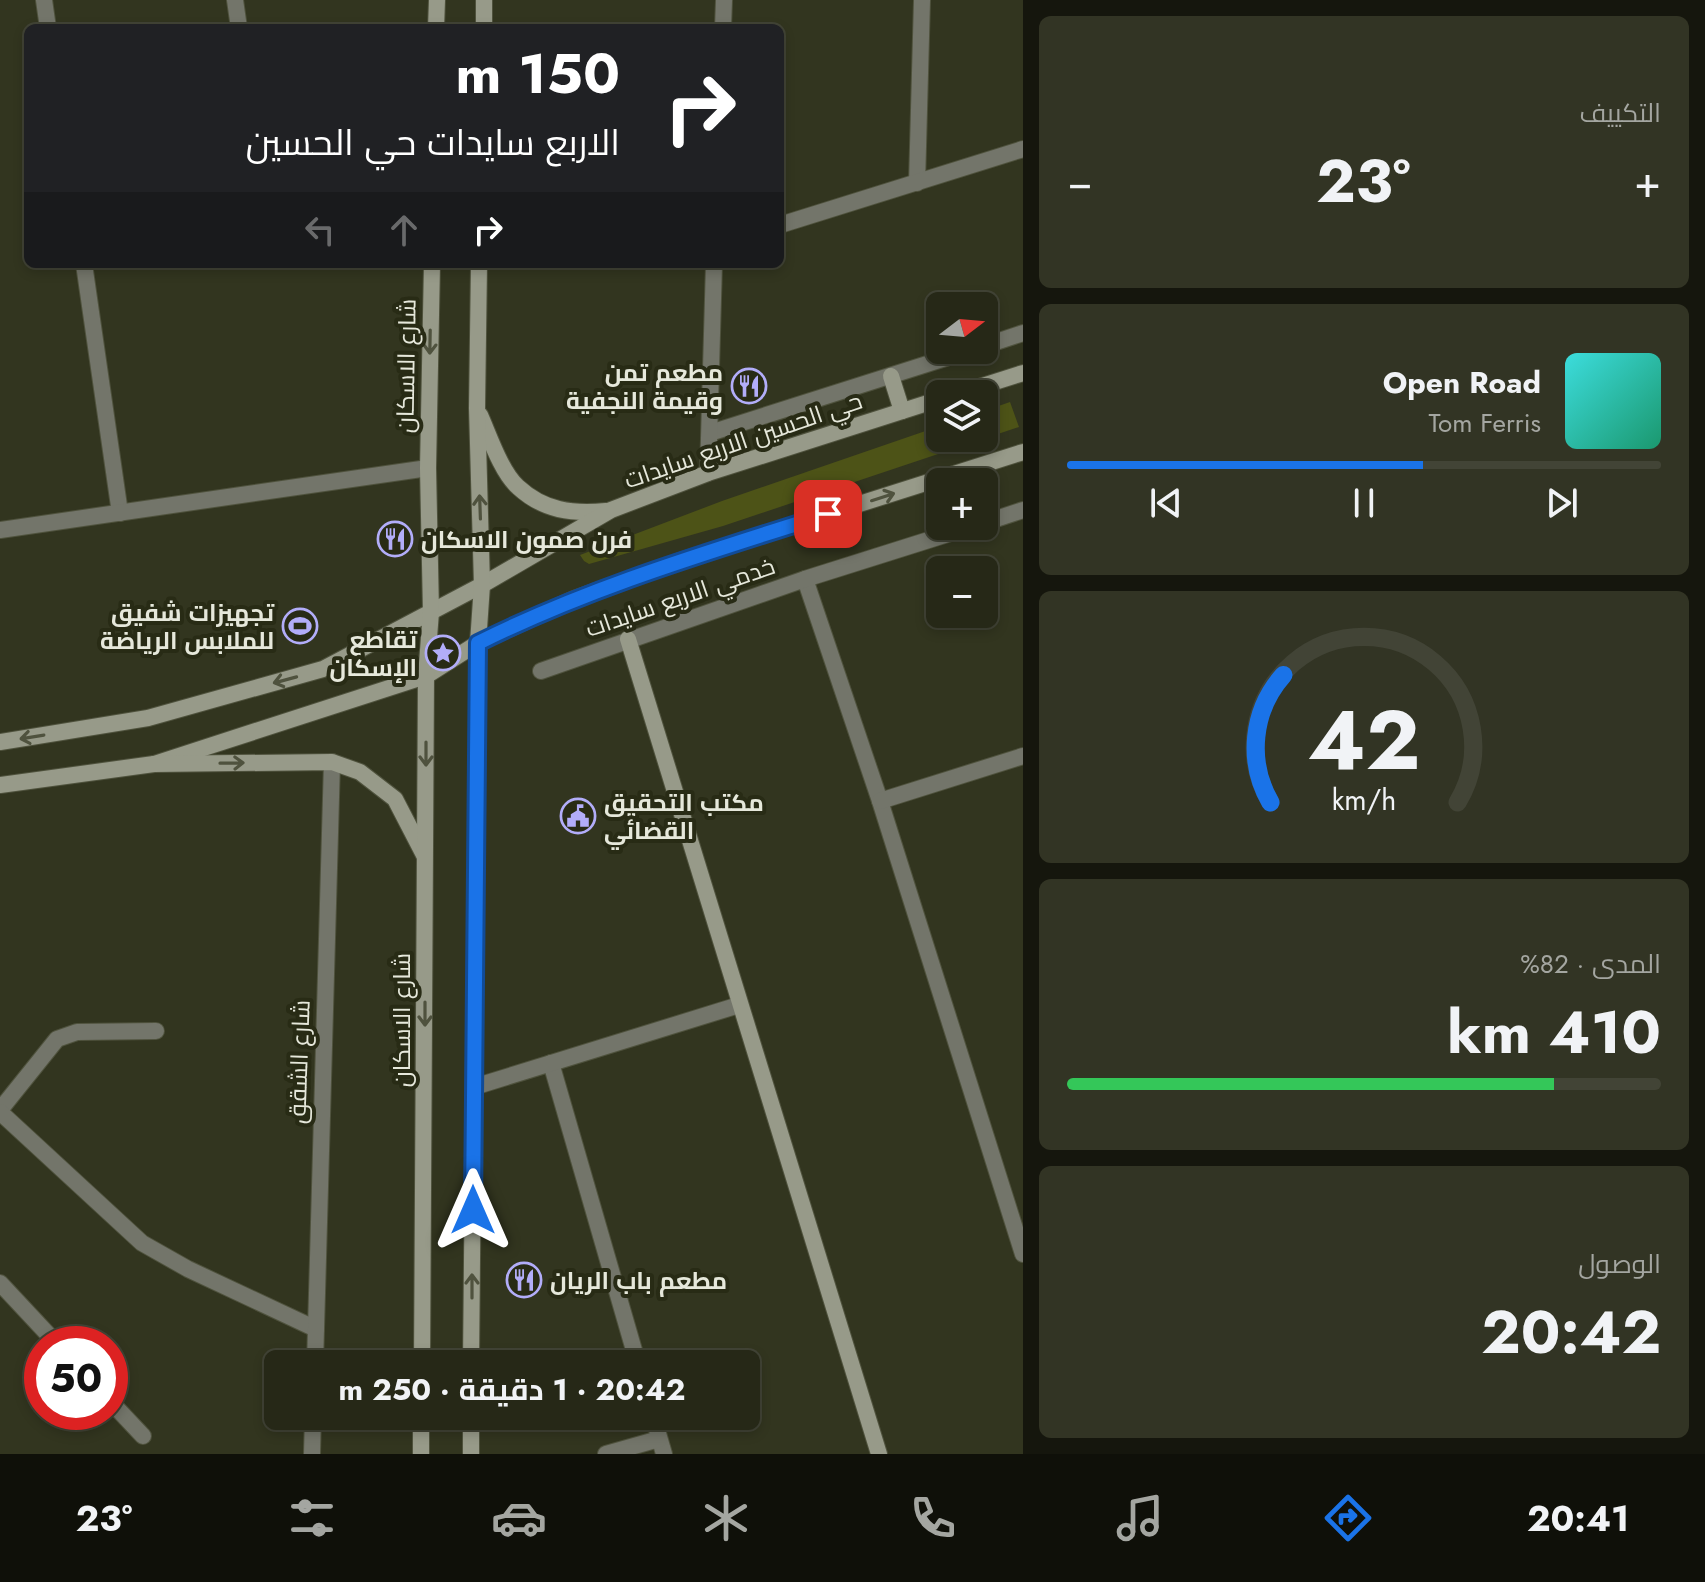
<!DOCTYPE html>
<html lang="ar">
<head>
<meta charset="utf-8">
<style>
	:root { --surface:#262817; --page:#323424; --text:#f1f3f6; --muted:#a4a6a1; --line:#424436; --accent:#1a73e8 }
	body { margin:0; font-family:Jost,Cairo,sans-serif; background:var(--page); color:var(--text); direction:rtl; height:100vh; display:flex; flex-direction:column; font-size:30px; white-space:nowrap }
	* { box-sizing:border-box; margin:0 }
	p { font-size:26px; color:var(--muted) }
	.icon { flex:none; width:44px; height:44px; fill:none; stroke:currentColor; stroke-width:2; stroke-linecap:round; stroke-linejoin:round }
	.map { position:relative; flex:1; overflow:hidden; direction:ltr }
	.drawer { display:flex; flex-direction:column; gap:16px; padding:16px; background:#15160d; width:682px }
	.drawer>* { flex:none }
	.hud { position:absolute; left:24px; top:24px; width:760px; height:244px; border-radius:12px; box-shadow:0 4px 12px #0003,0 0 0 2px var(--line); direction:rtl; background:#202124; color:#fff; overflow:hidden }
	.needle { width:52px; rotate:74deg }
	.tools { position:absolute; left:926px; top:292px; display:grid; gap:16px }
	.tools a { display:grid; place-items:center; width:72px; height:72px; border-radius:12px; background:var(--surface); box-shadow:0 4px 12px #0003,0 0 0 2px var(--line); font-size:40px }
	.speed { position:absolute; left:24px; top:1326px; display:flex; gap:16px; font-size:40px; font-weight:700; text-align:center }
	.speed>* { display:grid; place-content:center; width:104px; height:104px; border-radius:50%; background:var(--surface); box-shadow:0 4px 12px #0003,0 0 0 2px var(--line); line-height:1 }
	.speed .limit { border:12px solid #d22; background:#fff; color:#111 }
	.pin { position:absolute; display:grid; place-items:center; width:68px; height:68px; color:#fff; margin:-34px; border-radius:16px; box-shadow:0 4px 12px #0006 }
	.me { position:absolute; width:88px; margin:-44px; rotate:0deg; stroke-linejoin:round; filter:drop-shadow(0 0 6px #0008) }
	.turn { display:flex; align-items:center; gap:28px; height:168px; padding:0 32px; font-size:36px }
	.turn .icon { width:104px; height:104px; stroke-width:2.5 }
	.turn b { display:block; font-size:56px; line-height:68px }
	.lanes { display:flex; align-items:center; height:76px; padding:0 32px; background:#0003; justify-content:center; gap:40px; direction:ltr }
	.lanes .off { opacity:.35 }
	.big { font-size:60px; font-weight:700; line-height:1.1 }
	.drawer .card { flex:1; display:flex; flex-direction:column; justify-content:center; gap:12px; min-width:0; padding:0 28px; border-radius:12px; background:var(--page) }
	.drawer .dial { align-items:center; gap:0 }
	.dial svg { height:208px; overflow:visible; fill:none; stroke:var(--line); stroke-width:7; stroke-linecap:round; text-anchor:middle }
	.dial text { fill:var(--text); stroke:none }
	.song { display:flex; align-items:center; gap:24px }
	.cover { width:96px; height:96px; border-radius:12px; background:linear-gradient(135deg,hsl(180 70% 55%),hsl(160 70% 35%)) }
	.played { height:8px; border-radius:4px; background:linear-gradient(90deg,var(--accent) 60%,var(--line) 60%) }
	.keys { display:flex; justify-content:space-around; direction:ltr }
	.heat { display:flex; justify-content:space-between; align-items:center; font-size:44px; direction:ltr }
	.charge { height:12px; border-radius:6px; background:linear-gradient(90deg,#34c759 82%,var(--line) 0) }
	.trip { position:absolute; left:264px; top:1350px; width:496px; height:80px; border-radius:12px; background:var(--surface); box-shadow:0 4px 12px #0003,0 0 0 2px var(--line); font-weight:700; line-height:80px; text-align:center; direction:rtl }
	.dock { display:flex; height:128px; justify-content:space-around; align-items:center; background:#0f1009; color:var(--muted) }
	.dock .icon { width:56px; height:56px }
	.dock .active { color:var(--accent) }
	.dock b { font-size:36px; color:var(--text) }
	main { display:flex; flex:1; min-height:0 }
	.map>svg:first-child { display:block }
</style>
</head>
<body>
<main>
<section class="drawer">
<div class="card"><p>التكييف</p>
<div class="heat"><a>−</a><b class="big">23°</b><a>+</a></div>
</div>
<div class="card">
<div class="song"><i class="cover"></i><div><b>Open Road</b><p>Tom Ferris</p></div></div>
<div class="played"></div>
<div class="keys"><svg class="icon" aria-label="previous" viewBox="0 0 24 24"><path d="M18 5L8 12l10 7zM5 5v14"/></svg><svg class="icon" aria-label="pause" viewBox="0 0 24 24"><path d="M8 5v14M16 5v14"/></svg><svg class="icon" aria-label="next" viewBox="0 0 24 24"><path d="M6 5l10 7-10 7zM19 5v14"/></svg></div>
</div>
<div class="card dial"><svg viewBox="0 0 100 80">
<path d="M14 69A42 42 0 1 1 86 69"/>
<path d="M14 69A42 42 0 0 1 19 20" stroke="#1a73e8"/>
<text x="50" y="56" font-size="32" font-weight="700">42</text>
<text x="50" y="72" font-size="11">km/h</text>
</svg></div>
<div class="card"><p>المدى · 82%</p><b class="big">410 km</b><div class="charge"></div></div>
<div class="card"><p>الوصول</p><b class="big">20:42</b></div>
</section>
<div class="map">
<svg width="1023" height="1454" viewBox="0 0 1023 1454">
	<rect width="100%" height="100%" fill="#32351f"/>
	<path fill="#4d5317" d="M1010,402L1019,427L723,526L589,564L584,561L580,555L722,501L940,426V438H984V411Z"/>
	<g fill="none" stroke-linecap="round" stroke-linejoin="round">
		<g stroke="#4f523d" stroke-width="18">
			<g id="street">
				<path d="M44,0L48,28"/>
				<path d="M235,0L239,28"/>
				<path d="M723,28L724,0"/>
				<path d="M917,183L922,0"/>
				<path d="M780,225L1023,149"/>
				<path d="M84,264L120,513"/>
				<path d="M984,346L1023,333"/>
				<path d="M710,433L971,350"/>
				<path d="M708,473L714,264"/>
				<path d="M984,523L1023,510"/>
				<path d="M0,530L428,468"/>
				<path d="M805,579L880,801L1023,1254"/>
				<path d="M541,671L805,579L973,526"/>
				<path d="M880,801L1023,756"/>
				<path d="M551,1063L638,1364"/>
				<path d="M474,1087L739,1005"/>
				<path d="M0,1110L57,1039L77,1032L156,1031"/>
				<path d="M0,1112L142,1243L188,1269L316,1329"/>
				<path d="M0,1283L57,1344"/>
				<path d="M315,1364L332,762"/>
				<path d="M110,1401L143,1436"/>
				<path d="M653,1416L664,1454"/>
				<path d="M312,1454L313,1416"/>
				<path d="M606,1454L659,1439"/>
			</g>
		</g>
		<g stroke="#4f523d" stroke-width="18">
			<g id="secondary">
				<path d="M436,28L437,0"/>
				<path d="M484,28V0"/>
				<path d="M891,376L902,411"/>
				<path d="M957,394L1023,373"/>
				<path d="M480,415C489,435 501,472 518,487C544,511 572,514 606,511"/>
				<path d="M984,506L989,521"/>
				<path d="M628,639L879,1454"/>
				<path d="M0,742L148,718L323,669L482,585L611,510L708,473L940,399"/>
				<path d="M154,764L426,676L478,643L574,599L683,560L1023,452"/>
				<path d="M0,785L154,764L332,762L360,772L395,799L424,855"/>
				<path d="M422,1364L426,676L431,612L428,468L432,264"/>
				<path d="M471,1364L478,643L482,585L477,408L479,264"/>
				<path d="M421,1454V1416"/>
				<path d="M471,1454V1416"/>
			</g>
		</g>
		<use href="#street" stroke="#73756a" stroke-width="16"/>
		<use href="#secondary" stroke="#979a89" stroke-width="16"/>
	</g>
	<defs><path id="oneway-shaft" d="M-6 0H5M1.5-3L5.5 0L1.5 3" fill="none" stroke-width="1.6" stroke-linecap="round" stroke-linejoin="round" transform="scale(2)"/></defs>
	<g stroke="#4f523e">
		<use href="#oneway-shaft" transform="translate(430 342) rotate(91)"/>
		<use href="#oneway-shaft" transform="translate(883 497) rotate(-18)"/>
		<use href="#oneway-shaft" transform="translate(480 507) rotate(-92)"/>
		<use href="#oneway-shaft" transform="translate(285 680) rotate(165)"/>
		<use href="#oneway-shaft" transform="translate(32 737) rotate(171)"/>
		<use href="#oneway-shaft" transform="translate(426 754) rotate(90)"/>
		<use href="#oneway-shaft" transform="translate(232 763) rotate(-1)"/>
		<use href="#oneway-shaft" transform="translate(425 1014) rotate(90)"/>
		<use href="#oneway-shaft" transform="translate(472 1286) rotate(-90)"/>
	</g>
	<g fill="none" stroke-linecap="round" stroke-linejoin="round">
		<g stroke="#114b97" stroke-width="20">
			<path id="route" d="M473,1210L478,643C590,587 709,552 828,514"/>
		</g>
		<use href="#route" stroke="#1a73e8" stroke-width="14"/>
	</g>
	<defs>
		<g id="restaurant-ring" transform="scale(1.8)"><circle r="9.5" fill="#282b15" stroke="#b2adf9" stroke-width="1.5"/><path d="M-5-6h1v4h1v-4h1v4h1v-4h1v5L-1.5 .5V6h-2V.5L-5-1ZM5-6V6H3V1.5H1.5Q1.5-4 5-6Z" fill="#b2adf9"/></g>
		<g id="stadium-ring" transform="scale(1.8)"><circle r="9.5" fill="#282b15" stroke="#b2adf9" stroke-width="1.5"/><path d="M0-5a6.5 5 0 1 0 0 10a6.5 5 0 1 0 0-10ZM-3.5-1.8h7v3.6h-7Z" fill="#b2adf9"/></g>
		<g id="sight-ring" transform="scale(1.8)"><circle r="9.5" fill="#282b15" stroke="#b2adf9" stroke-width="1.5"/><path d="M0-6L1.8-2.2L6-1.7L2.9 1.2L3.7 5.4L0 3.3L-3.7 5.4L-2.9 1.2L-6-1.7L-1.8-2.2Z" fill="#b2adf9"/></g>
		<g id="civic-ring" transform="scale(1.8)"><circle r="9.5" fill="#282b15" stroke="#b2adf9" stroke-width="1.5"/><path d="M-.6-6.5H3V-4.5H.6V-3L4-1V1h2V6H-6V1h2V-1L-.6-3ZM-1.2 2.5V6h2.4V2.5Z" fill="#b2adf9"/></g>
	</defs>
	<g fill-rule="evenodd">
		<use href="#restaurant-ring" x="749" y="386"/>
		<use href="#restaurant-ring" x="395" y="539"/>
		<use href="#stadium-ring" x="300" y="626"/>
		<use href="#sight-ring" x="443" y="653"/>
		<use href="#civic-ring" x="578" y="816"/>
		<use href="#restaurant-ring" x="524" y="1280"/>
	</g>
	<g text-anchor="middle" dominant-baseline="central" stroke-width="8" stroke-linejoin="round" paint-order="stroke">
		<g font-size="24" fill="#e6e8db" stroke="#282b15">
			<text transform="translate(406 366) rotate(-89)">شارع الاسكان</text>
			<text transform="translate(743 440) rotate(-19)">حي الحسين الاربع سايدات</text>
			<text transform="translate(680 597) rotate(-19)">خدمي الاربع سايدات</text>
			<text transform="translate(401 1020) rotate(-90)">شارع الاسكان</text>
			<text transform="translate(299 1062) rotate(-88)">شارع الشقق</text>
		</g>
		<g font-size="24" font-weight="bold" fill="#e6e8db" stroke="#282b15" text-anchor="end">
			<text x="723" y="372">مطعم تمن<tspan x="723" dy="28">وقيمة النجفية</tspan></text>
			<text x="421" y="539" text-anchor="start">فرن صمون الاسكان</text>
			<text x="274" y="612">تجهيزات شفيق<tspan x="274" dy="28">للملابس الرياضة</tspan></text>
			<text x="417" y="639">تقاطع<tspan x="417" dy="28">الإسكان</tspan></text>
			<text x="604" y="802" text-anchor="start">مكتب التحقيق<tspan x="604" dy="28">القضائي</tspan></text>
			<text x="550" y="1280" text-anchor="start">مطعم باب الريان</text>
		</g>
	</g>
</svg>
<div class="tools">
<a><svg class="needle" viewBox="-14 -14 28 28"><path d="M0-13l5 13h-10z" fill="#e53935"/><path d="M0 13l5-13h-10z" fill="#a4a6a1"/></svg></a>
<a><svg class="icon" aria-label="layers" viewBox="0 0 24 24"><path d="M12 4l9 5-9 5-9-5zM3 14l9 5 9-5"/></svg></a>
<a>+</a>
<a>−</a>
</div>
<div class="speed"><div class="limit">50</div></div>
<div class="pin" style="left:828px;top:514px;background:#d93025"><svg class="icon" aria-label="arrive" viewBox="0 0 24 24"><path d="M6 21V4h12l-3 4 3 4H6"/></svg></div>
<svg class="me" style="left:473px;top:1210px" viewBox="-20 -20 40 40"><path d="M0-17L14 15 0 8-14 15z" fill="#1a73e8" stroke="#fff" stroke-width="4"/></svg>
<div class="trip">20:42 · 1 دقيقة · 250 m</div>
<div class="hud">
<div class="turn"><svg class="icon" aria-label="right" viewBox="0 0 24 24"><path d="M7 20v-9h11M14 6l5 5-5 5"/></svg><div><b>150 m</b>الاربع سايدات حي الحسين</div></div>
<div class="lanes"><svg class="icon off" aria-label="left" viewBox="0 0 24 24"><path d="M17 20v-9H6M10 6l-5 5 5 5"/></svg><svg class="icon off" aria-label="ahead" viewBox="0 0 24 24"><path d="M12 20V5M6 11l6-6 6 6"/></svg><svg class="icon" aria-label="right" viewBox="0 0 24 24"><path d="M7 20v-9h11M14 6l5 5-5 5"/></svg></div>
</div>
</div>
</main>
<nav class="dock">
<b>20:41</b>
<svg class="icon active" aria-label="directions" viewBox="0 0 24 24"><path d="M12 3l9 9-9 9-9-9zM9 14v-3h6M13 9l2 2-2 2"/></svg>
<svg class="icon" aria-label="music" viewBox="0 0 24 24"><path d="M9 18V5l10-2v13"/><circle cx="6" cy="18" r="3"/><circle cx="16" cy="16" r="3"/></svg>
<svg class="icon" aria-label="phone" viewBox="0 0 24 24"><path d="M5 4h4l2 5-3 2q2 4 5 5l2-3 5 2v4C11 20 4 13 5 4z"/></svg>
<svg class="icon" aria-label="climate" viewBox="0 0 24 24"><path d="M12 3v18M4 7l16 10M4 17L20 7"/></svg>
<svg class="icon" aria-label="car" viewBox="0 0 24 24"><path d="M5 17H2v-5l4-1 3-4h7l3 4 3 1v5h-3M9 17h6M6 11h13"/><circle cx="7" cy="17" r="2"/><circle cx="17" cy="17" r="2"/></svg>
<svg class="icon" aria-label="filters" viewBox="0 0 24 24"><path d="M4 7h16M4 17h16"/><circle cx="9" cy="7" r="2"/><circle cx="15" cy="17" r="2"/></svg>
<b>23°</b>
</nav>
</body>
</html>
